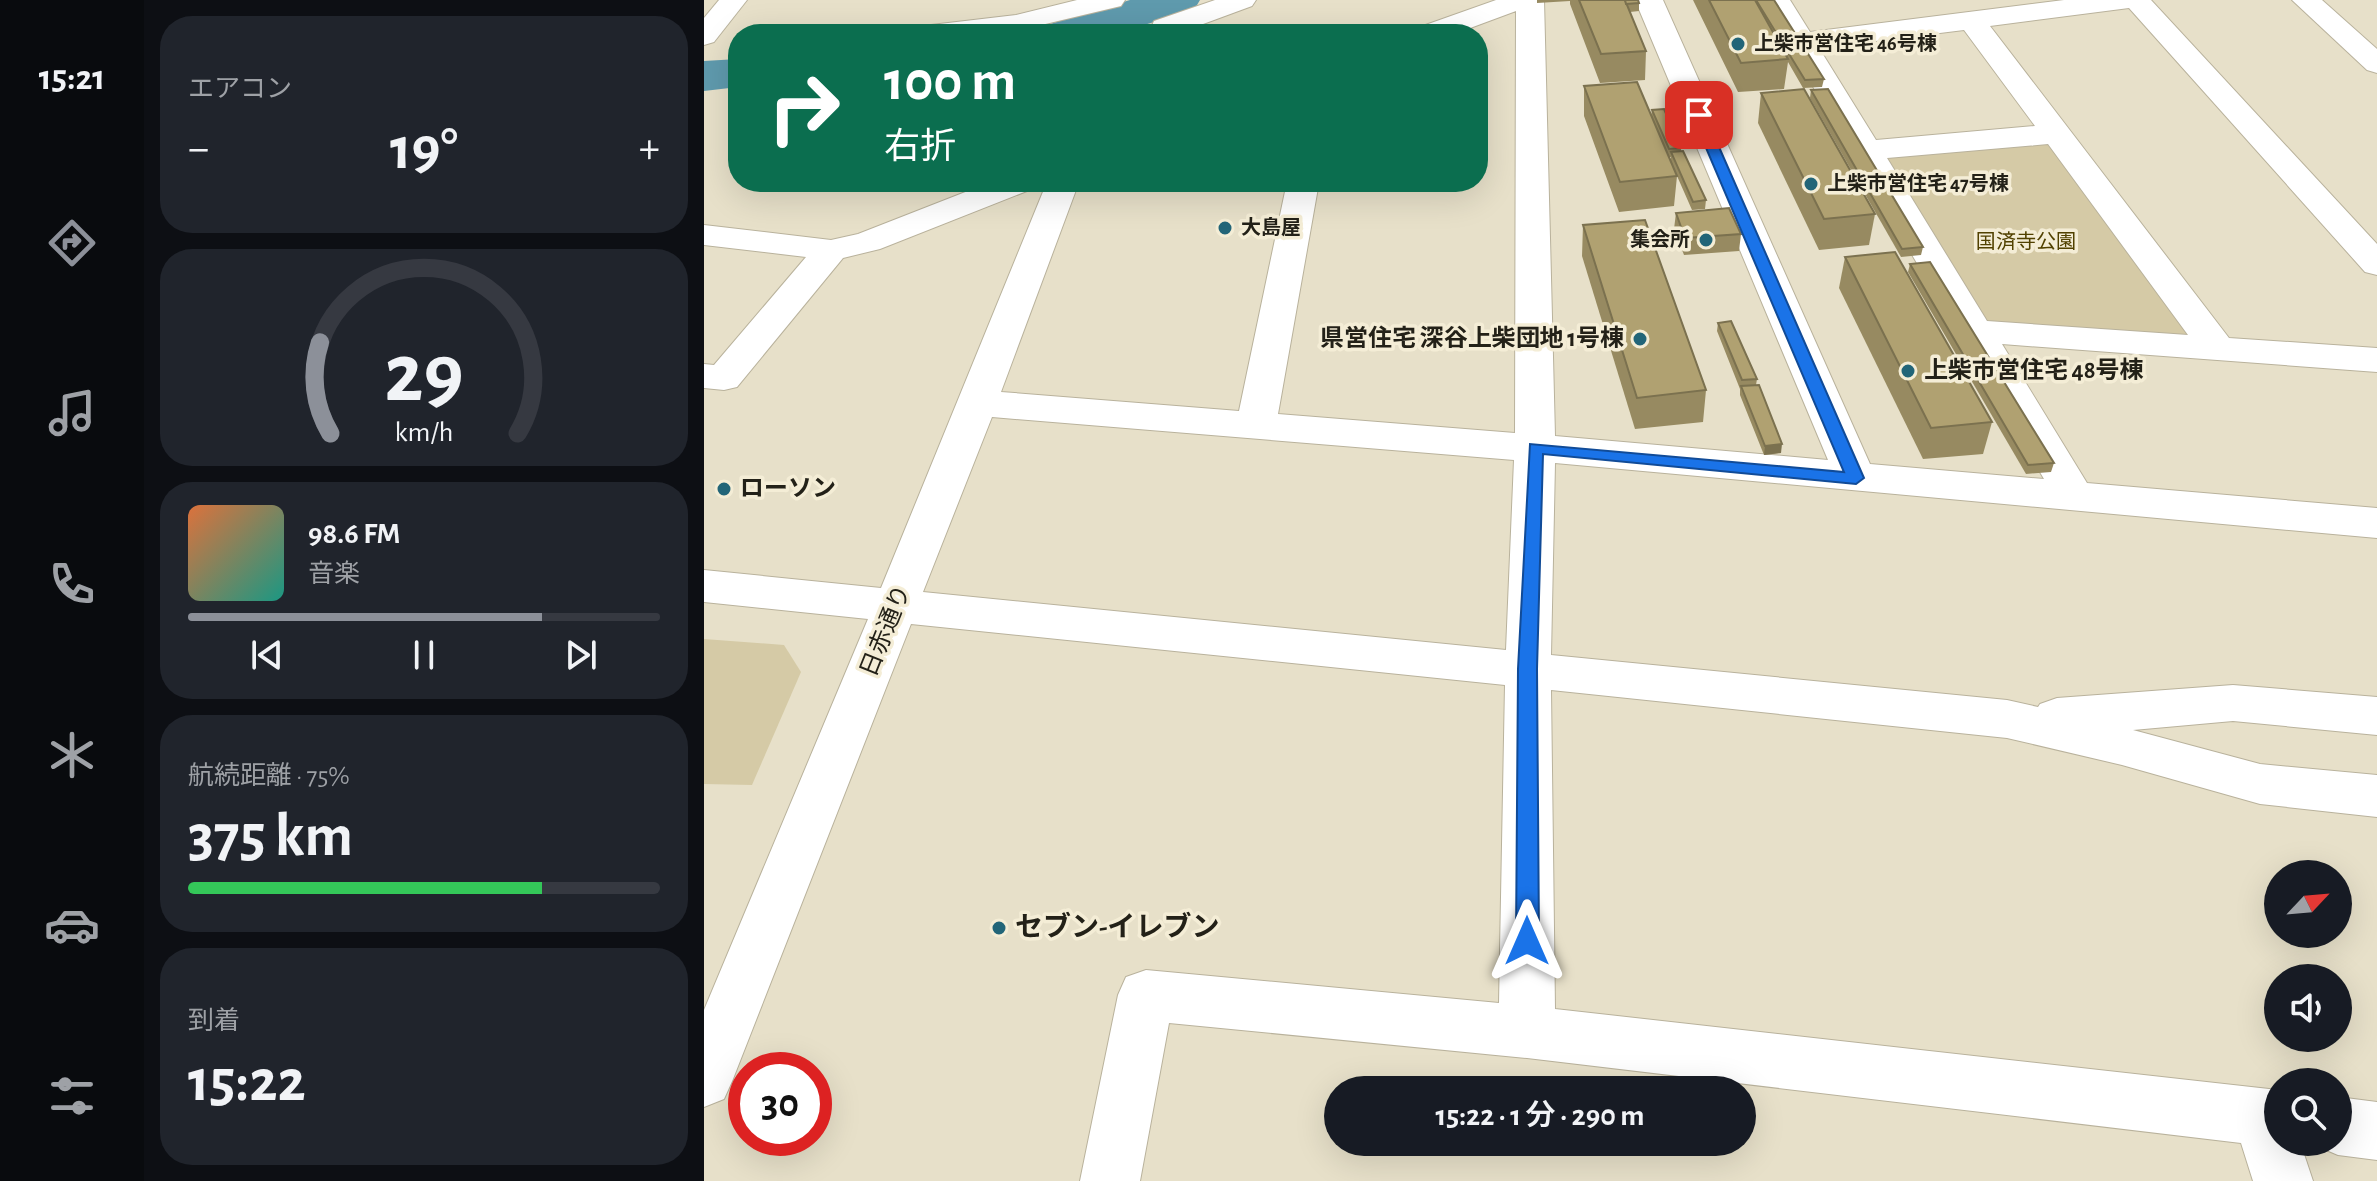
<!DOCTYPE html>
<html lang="ja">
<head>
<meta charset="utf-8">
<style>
	:root { --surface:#171b24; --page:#20242c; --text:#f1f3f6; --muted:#9ea1a6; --line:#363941; --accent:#8c9099 }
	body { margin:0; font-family:"Alegreya Sans","Noto Sans JP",sans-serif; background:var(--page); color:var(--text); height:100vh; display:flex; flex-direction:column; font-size:30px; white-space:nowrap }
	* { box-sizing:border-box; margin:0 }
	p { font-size:26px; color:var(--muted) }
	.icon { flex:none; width:44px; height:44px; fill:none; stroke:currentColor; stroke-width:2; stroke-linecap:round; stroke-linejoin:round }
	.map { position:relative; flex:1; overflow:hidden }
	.side { display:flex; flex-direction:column; gap:16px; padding:16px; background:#0d0f14; width:560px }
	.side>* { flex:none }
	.guide { position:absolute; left:24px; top:24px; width:760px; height:168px; border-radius:32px; box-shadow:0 8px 32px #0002; background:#0b6e4f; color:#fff; overflow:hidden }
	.needle { width:52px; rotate:64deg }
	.fabs { position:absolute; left:1560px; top:860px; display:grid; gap:16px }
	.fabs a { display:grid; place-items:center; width:88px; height:88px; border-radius:50%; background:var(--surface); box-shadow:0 8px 32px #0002; font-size:40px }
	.speed { position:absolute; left:24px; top:1052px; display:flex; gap:16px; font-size:40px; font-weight:700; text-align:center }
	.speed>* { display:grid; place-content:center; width:104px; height:104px; border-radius:50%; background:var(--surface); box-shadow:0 8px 32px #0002; line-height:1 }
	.speed .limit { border:12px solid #d22; background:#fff; color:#111 }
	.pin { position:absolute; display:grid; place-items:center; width:68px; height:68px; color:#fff; margin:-34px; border-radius:16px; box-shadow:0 4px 12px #0006 }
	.me { position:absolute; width:88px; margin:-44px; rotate:0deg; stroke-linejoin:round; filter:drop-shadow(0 0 6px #0008) }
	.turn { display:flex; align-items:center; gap:28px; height:168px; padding:0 24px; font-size:36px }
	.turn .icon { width:104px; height:104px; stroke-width:2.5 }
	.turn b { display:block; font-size:56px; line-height:68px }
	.big { font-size:60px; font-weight:600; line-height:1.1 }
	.side .widget { flex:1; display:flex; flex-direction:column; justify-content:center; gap:12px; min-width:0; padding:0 28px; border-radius:32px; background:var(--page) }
	.side .dial { align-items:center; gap:0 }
	.dial svg { height:208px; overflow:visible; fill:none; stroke:var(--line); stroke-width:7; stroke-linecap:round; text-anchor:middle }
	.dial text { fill:var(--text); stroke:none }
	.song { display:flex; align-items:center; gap:24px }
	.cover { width:96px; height:96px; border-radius:12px; background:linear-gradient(135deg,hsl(20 70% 55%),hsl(170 70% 35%)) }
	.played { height:8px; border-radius:4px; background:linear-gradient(90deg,var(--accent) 75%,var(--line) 75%) }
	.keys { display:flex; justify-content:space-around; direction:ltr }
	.heat { display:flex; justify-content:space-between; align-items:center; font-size:44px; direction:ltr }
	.charge { height:12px; border-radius:6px; background:linear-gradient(90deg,#34c759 75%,var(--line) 0) }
	.trip { position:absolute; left:620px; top:1076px; width:432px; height:80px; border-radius:40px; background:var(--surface); box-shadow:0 8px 32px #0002; font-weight:600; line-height:80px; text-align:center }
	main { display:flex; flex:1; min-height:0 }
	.menu { display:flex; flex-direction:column; width:144px; justify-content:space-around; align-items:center; background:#090b0e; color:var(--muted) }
	.menu .icon { width:56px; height:56px }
	.menu .current { color:var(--accent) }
	.menu b { font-size:36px; color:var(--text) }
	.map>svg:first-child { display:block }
</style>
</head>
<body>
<main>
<nav class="menu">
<b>15:21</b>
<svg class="icon current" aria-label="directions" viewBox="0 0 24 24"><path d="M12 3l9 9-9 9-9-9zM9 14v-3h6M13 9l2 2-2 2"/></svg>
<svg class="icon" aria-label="music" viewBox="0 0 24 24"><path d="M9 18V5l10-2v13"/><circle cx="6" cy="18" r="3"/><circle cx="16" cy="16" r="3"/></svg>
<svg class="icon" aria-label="phone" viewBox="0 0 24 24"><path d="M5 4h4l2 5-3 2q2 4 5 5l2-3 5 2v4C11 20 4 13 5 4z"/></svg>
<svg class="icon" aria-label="climate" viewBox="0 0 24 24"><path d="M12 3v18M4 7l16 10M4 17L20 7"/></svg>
<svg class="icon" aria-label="car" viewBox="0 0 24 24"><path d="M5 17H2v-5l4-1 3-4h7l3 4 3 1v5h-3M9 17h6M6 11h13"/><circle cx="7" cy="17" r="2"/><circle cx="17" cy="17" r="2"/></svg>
<svg class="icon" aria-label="filters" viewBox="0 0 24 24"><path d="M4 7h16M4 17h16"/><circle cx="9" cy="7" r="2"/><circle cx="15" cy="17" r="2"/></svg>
</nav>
<section class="side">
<div class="widget"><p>エアコン</p>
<div class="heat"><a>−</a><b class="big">19°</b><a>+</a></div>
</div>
<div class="widget dial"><svg viewBox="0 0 100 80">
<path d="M14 69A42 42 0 1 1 86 69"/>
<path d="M14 69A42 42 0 0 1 10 34" stroke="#8c9099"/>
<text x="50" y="56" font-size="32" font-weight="700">29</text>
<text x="50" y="72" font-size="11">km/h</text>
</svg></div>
<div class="widget">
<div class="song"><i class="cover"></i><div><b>98.6 FM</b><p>音楽</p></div></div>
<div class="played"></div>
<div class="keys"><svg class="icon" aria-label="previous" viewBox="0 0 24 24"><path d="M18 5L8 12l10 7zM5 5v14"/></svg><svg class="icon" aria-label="pause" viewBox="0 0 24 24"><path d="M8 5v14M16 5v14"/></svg><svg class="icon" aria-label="next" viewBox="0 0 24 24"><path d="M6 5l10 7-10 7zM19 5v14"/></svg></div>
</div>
<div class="widget"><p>航続距離 · 75%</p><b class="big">375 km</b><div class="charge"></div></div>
<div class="widget"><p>到着</p><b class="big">15:22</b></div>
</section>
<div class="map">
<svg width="1673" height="1181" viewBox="0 0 1673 1181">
	<rect width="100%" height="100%" fill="#e7e0c9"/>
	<g fill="#d5caa6">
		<path d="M1353,134L1513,348L1271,331L1162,150Z"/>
		<path d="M0,639L80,645L97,672L48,785L0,784Z"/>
	</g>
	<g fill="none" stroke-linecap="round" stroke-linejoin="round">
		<g fill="#5f9aad" fill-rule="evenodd">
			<path d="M426,0H496L490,10L410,34H339L346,24Z"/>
			<path d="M34,59V87L0,91V61Z"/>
		</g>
		<g stroke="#b9b29c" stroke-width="2">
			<g id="minor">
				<path d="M15,0H43L10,42L0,45V18Z"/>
				<path d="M373,0H421L417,6L312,31L213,34L217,28L227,25L312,15Z"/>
				<path d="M511,0H552L548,6L472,34H444L450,21Z"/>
				<path d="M792,0H840L851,436L1124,460L931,0H959L1166,464L1340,479L1058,0H1086L1106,32L1360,0H1447L1673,244V275L1661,272L1425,8L1286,26L1525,338L1673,348V372L1298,344L1383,483L1673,508V538L851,463L847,655L1303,700L1334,707L1336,704L1353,698L1529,685L1673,697V735L1529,721L1429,730L1556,764L1673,775V817L1556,804L1418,765L1303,738L847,690L851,1009L1574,1090V1142H1596L1609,1181H1549L1537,1143L823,1058L465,1023L436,1181H376L414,995L422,977L442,970L795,1003L801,685L207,624L29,1079L20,1099L0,1107V1010L164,619L0,602V570L177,588L343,182H375L297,392L535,411L583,182H615L574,414L811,433L812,11L750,34H709L713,28ZM1260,30L1331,126L1172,140L1115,48ZM1344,144L1484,335L1283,321L1183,158ZM288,417L810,460L802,650L219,592Z"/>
				<path d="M1588,0H1618L1673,49V73L1663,70Z"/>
				<path d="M287,182H332L328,189L176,249L139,258L33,387L20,390L0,388V364L10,365L102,257L0,245V225L127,240L154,234Z"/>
				<path d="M1634,1097L1673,1102V1160L1634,1155L1613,1146L1611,1142H1634Z"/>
			</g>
		</g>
		<use href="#minor" fill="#fff" fill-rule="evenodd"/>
	</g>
	<g fill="#978a61">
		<path d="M833,0H934L935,3V11L926,12L942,51L941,80L896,83L866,4V1L833,3Z"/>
		<path d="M989,0H1070L1120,79L1118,87L1099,88L1084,62L1080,89L1034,92Z"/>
		<path d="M880,86L947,116L948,110L977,148V151L1002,200L1001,209L988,210L966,160L967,157H965L973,176L970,206L915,212L880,116Z"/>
		<path d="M1107,90L1219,247L1217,255L1197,257L1106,98Z"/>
		<path d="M1057,93L1171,214L1165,245L1115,250L1054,123Z"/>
		<path d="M972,213L1037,234L1035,251L980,255L970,229Z"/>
		<path d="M879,225L1002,390L999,422L931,429L878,256Z"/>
		<path d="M1141,257L1288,422L1279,454L1219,459L1135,288Z"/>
		<path d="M1206,264L1350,463L1347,472L1322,474L1204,272Z"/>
		<path d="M1014,323L1053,379L1052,385L1077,453L1060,455L1036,395V389L1013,331Z"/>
	</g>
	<path fill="#7b714f" d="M1078,444L1077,453L1060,455L1061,446Z"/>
	<g fill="#b0a171" stroke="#7b714f" stroke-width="2">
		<path d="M875,0H921L942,51L897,54Z"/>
		<path d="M921,0H934L935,3L922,4Z"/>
		<path d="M1005,0H1051L1084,59L1037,63Z"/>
		<path d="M1052,0H1070L1120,79L1101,80Z"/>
		<path d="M933,82L973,176L916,182L880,86Z"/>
		<path d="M1100,89L1171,214L1120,219L1057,93Z"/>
		<path d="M1124,89L1219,247L1198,249L1107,90Z"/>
		<path d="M960,109L977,148L965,149L948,110Z"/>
		<path d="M979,151L1002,200L989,202L967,152Z"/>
		<path d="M1025,208L1037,234L981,238L972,213Z"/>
		<path d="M941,220L1002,390L933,398L879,225Z"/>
		<path d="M1191,252L1288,422L1227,428L1141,257Z"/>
		<path d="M1226,262L1350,463L1324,465L1206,264Z"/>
		<path d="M1027,321L1053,379L1038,380L1014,323Z"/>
		<path d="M1055,385L1078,444L1061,446L1037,386Z"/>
	</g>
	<path fill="#1a73e8" stroke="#114b97" stroke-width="2" d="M995,111L1001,115L1160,478L1152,484L839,454L833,669L835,941L831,948L823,951L816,948L812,941L814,669L826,444L1140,472L988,115Z"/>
	<g fill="#226578" stroke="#f4edd6" stroke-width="3">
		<circle cx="1034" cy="44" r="8"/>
		<circle cx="1107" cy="184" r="8"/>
		<circle cx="521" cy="228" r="8"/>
		<circle cx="1002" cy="240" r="8"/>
		<circle cx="936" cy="339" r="8"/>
		<circle cx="1204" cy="371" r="8"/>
		<circle cx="20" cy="489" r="8"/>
		<circle cx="295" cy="928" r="8"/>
	</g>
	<g text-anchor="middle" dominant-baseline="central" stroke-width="7" stroke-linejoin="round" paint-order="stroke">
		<g font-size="20" font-weight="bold" fill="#232118" stroke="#f4edd6" text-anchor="start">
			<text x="1050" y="44">上柴市営住宅 46号棟</text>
			<text x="1123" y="184">上柴市営住宅 47号棟</text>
			<text x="537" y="228">大島屋</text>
			<text x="986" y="240" text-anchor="end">集会所</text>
		</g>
		<g font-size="20" fill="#514100" stroke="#f4edd6">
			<text x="1322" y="242">国済寺公園</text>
		</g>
		<g font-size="24" font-weight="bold" fill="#232118" stroke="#f4edd6" text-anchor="start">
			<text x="920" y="339" text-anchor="end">県営住宅 深谷上柴団地 1号棟</text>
			<text x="1220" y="371">上柴市営住宅 48号棟</text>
			<text x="36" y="489">ローソン</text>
		</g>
		<g font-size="24" fill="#232118" stroke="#f4edd6">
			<text transform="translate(182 631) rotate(-68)">日赤通り</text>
		</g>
		<g font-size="28" font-weight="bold" fill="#232118" stroke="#f4edd6" text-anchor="start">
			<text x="311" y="928">セブン-イレブン</text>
		</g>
	</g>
</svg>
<div class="fabs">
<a><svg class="needle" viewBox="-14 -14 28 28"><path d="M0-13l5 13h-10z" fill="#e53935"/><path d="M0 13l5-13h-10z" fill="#9ea1a6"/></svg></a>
<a><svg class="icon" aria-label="sound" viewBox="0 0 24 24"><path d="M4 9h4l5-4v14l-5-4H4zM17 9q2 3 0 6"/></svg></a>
<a><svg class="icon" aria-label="search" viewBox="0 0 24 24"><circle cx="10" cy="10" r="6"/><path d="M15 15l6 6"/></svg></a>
</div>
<div class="speed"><div class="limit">30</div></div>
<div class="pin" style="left:995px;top:115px;background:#d93025"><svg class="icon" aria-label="arrive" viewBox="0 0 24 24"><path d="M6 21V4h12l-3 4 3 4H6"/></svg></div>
<svg class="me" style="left:823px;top:941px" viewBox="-20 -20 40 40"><path d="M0-17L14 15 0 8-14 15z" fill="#1a73e8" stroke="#fff" stroke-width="4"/></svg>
<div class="trip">15:22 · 1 分 · 290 m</div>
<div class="guide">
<div class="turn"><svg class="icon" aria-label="right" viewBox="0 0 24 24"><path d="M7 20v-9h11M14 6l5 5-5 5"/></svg><div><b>100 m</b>右折</div></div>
</div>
</div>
</main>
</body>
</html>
